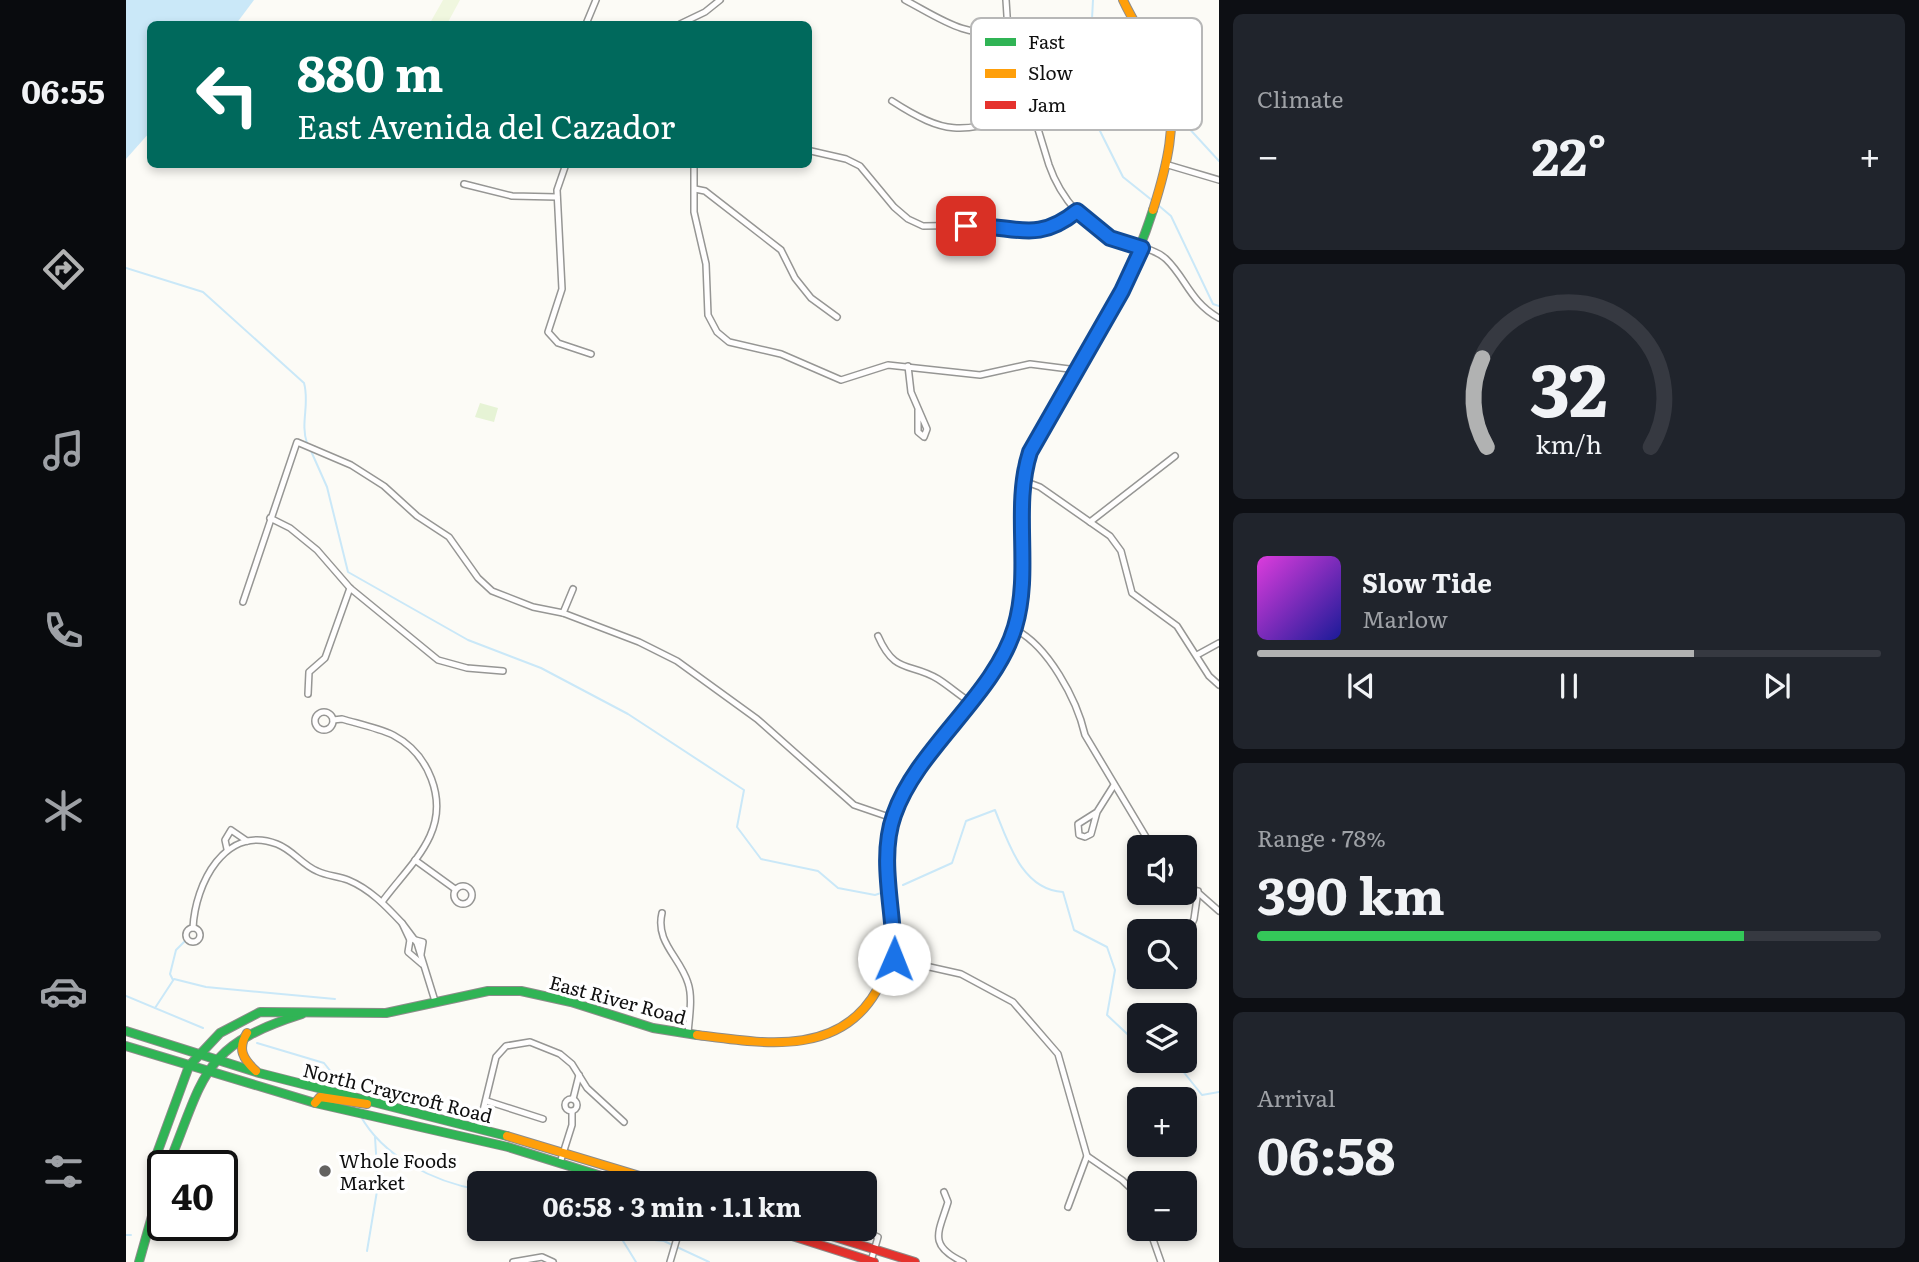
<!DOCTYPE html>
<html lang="en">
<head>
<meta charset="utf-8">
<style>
	:root { --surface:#171b24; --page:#20242c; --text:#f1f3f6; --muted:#9ea1a6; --line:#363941; --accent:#b1b2b2 }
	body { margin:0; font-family:Literata,serif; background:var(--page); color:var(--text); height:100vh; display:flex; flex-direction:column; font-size:26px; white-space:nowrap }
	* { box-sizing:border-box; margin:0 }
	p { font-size:23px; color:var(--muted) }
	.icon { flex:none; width:38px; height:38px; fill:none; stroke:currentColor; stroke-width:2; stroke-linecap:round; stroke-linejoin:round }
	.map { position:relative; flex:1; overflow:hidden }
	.sheet { display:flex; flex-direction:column; gap:14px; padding:14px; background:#0d0f14; width:700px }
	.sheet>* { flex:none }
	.top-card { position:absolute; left:21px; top:21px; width:665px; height:147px; border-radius:10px; box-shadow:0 4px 10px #0003; background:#00695c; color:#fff; overflow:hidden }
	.tools { position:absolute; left:1001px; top:835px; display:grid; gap:14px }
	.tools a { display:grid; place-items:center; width:70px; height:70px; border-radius:10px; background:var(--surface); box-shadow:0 4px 10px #0003; font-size:35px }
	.speed { position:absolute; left:21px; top:1150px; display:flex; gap:14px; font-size:35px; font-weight:700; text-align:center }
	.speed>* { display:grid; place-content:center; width:91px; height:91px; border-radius:50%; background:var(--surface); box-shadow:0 4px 10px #0003; line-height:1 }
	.speed .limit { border:4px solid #111; border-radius:10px; background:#fff; color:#111 }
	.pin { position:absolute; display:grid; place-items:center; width:60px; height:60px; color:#fff; margin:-30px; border-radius:14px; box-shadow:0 4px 10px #0006 }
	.me { position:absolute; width:77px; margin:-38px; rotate:1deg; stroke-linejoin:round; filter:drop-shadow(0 0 5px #0008) }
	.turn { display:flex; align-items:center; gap:24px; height:147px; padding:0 35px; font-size:32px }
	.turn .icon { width:91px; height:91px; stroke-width:2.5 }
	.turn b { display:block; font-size:49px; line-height:60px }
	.big { font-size:52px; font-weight:700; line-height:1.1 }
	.sheet .widget { flex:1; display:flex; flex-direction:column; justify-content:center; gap:10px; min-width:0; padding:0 24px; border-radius:10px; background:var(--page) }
	.sheet .dial { align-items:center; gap:0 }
	.dial svg { height:182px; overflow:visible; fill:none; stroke:var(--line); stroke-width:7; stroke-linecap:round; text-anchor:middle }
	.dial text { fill:var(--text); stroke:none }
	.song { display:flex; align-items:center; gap:21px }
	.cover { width:84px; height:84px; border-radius:10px; background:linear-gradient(135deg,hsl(300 70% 55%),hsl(240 70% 35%)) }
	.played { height:7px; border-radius:4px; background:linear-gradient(90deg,var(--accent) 70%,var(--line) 70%) }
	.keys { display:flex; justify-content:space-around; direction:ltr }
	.heat { display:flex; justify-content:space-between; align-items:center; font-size:38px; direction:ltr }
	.charge { height:10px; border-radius:5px; background:linear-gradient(90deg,#34c759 78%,var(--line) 0) }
	.trip { position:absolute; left:341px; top:1171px; width:410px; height:70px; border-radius:10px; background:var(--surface); box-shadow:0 4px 10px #0003; font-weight:700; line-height:70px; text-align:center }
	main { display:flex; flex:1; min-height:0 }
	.tabs { display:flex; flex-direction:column; width:126px; justify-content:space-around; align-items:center; background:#090b0e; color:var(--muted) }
	.tabs .icon { width:49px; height:49px }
	.tabs .selected { color:var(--accent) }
	.tabs b { font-size:32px; color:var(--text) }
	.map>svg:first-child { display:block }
</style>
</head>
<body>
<main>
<nav class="tabs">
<b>06:55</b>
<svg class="icon selected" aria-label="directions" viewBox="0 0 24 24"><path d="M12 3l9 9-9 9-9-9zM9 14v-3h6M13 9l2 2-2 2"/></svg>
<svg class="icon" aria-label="music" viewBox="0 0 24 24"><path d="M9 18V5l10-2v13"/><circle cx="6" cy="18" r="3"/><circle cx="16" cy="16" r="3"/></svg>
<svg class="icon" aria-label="phone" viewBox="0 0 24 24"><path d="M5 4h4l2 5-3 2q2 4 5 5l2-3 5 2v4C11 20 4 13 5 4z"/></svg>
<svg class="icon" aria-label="climate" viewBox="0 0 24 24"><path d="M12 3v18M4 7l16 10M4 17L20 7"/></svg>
<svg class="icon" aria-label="car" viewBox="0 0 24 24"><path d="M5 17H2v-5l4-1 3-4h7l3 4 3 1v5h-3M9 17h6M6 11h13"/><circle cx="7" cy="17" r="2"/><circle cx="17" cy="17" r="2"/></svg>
<svg class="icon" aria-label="filters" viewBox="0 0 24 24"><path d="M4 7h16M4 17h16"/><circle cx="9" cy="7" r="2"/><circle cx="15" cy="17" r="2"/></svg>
</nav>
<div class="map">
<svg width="1093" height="1262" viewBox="0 0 1093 1262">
	<rect width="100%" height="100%" fill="#fcfbf6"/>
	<path fill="#e6f3d5" d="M354,403L372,408L368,422L349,417Z"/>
	<path fill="#f0f7df" d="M317,0H334L321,24L304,23Z"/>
	<path fill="#cae8f8" d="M0,0H128L110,24H24V132L0,159Z"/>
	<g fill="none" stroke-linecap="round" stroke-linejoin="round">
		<g stroke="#cae8f8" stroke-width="2">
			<path d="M967,0L966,19L975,64L970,123L997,177L1027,201"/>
			<path d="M967,21L1040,104"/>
			<path d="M1049,113L1093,161"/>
			<path d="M1032,205L1045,216L1087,304L1093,306"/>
			<path d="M0,268L77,292L178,383C184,404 174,423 181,443"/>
			<path d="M185,451L201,487L222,572L342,640L415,668L502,714L618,790L611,827L635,859L692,871L712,888L749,895L758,892"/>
			<path d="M777,885L826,863L840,821L869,810C882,842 896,890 937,892L948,930L981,947L989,970L981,1015L1013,1045"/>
			<path d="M47,980L44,974L50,950L59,941"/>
			<path d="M0,996L77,1028"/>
			<path d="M29,1008L48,979L80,987L209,999"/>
			<path d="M131,1043L198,1063L221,1092"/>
			<path d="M1048,1060L1076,1095L1093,1092"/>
			<path d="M234,1115C257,1157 308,1182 354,1190"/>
			<path d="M457,1228L470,1234L538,1241L583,1262"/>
			<path d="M0,1235H5"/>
			<path d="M494,1236L510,1262"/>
			<path d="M241,1251L252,1185L249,1137"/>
		</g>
		<g stroke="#969694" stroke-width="8">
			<g id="street">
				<path d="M779,0C815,19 840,39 882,31"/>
				<path d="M880,0L882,31L923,165C934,197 962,232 995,242C1010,247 1028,248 1040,259C1060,278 1064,302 1093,318"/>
				<path d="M460,24L470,0"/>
				<path d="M554,24L579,12L594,0"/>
				<path d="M766,101C829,142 841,129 908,111"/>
				<path d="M685,151L720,159L734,166L768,207L782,219L797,226L863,225L904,232L917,231L951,211"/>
				<path d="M440,164L431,190L436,289L422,332L432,343L465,354"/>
				<path d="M568,164V212L580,264L582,315L591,332L603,342L655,354L715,380L762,365L854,375L904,364L951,370"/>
				<path d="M1039,164L1093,180"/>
				<path d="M338,184L386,196L431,197"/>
				<path d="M569,189L579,191L655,250L669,278L685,298L711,317"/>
				<path d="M782,366L785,392L801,429L798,437L792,432V410"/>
				<path d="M898,481L914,487L984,536L995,551L1006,593L1051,626L1083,676L1093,685"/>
				<path d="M144,518L164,528L191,550L224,588L312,660L341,668L377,671"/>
				<path d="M964,522L1049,456"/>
				<path d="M117,602L171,442L225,465L258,486L291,516L323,537L352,578L366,591L407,607L437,613L513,642L551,661L631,719L728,805L766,818"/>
				<path d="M437,613L447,589"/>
				<path d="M888,629C922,645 951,700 959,735L1026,847"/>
				<path d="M752,636C769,675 784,662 812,679C823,686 833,695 844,702"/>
				<path d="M1071,655L1093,643"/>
				<path d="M182,694L183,672L199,658L224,588"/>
				<circle cx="198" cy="721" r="9"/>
				<path d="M207,720L216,719C233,724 252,728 267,735C303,754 321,799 304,836C293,860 272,880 256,902"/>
				<path d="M971,812L952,824L953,835L959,837L965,834L971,812L988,785"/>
				<path d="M101,849L99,840L105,830L121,841"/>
				<path d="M289,860L329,889"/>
				<path d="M1059,881L1093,911"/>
				<circle cx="337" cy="895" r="9"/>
				<path d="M536,913C529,942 554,957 562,983C567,998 563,1018 562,1034"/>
				<circle cx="67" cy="935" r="7"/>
				<path d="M67,928C69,884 99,824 151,844C167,850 176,865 191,871C201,876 212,876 222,880C244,889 260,906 276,923"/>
				<path d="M286,939L297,942L295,954"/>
				<path d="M284,940L276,923L291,943L309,1001"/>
				<path d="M284,940L282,952L296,964"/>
				<path d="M1059,940L1068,919L1072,891"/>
				<path d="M768,959L835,974L887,1002L932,1054L961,1156L996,1180L1013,1196"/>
				<circle cx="445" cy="1105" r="6"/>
				<path d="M447,1099L453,1075"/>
				<path d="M361,1101L417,1119"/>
				<path d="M353,1127L370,1057L380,1046L404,1042L434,1054L446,1064L461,1088L498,1122"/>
				<path d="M434,1163L446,1125V1112"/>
				<path d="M818,1192L822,1202C813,1232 801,1245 837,1262"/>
				<path d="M942,1207L961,1156"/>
				<path d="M733,1228L752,1237L745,1261"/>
				<path d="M1023,1228L1035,1262"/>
				<path d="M387,1262L416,1257L427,1262"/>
				<path d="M544,1262L554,1228"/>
			</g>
		</g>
		<g stroke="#8d8c8a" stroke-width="10">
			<g id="fast">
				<path d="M762,847C767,764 852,712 884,640C910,582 885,516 903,456C914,422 937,394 955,364C984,315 1010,264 1027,210"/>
				<path d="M0,1031L133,1073L381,1136"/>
				<path d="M0,1046L189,1103L382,1147L498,1183"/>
				<path d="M42,1166C79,1075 75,1046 176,1014"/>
				<path d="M31,1189L30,1156L63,1066L94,1033L134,1012L260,1013L362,991H395L445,1002L527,1028L571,1035"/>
				<path d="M13,1262L37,1177"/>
			</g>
		</g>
		<g stroke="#8d8c8a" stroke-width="10">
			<g id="slow">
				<path d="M997,0C1009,26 1027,50 1038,77C1054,119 1040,169 1027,210"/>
				<path d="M121,1033C111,1049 117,1059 130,1071"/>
				<path d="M571,1035C635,1043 713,1058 751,990C758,977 764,964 766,950C772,916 760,881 762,847"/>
				<path d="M189,1103L194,1097L241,1104"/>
				<path d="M381,1136L537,1183"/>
			</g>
		</g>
		<g stroke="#8d8c8a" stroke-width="10">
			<g id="jam">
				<path d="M641,1228L748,1262"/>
				<path d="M680,1228L789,1262"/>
			</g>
		</g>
		<use href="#street" stroke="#fffefe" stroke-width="5"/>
		<use href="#fast" stroke="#30b455" stroke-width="8"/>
		<use href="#slow" stroke="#ff9f0a" stroke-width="8"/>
		<use href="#jam" stroke="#e5322d" stroke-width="8"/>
	</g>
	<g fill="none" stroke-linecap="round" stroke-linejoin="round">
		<g stroke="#114b97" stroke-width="18">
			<path id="route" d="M768,959C769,914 752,859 768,815C791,748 869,695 889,627C906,570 886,508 904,452L996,291L1016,248L984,238L951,211C909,245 888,224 840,226"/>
		</g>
		<use href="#route" stroke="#1a73e8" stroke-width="12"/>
	</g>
	<circle fill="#636260" stroke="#fff" stroke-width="2.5" cx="199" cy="1171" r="7"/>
	<g text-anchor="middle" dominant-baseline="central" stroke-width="7" stroke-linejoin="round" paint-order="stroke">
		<g font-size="19" fill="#101010" stroke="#fff">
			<text transform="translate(492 999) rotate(15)">East River Road</text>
			<text transform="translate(272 1092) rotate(14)">North Craycroft Road</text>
		</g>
		<g font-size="19" fill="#101010" stroke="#fff" text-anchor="start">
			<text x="213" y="1160">Whole Foods<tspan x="213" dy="22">Market</tspan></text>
		</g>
	</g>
	<rect x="845" y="18" width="231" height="112" rx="10" fill="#fff" stroke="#b7b7b7" stroke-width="2"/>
	<rect x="859" y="38" width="31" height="8" fill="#30b455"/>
	<rect x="859" y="69" width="31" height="9" fill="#ff9f0a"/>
	<rect x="859" y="101" width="31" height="8" fill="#e5322d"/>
	<g font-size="19" fill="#101010">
		<text x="902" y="49">Fast</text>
		<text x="902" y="80">Slow</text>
		<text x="902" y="112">Jam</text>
	</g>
</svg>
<div class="tools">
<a><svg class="icon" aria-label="sound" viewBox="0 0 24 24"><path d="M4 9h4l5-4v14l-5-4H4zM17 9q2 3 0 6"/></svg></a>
<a><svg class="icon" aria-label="search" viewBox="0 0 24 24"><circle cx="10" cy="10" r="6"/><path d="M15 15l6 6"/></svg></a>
<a><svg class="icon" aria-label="layers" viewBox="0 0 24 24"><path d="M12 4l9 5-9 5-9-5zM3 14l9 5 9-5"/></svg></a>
<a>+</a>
<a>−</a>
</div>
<div class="speed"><div class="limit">40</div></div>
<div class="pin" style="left:840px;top:226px;background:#d93025"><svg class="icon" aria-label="arrive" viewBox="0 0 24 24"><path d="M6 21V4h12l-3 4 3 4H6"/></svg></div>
<svg class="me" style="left:768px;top:959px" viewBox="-20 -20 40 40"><circle r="19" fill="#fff"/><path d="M0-13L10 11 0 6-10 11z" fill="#1a73e8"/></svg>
<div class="trip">06:58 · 3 min · 1.1 km</div>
<div class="top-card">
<div class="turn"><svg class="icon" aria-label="left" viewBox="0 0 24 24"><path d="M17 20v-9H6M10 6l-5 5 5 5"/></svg><div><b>880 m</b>East Avenida del Cazador</div></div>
</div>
</div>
<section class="sheet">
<div class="widget"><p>Climate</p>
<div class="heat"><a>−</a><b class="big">22°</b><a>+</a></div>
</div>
<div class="widget dial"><svg viewBox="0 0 100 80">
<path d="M14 69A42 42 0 1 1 86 69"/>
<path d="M14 69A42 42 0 0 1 12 30" stroke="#b1b2b2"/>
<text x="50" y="56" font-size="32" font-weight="700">32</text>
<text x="50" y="72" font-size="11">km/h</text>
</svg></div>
<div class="widget">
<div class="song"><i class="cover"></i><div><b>Slow Tide</b><p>Marlow</p></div></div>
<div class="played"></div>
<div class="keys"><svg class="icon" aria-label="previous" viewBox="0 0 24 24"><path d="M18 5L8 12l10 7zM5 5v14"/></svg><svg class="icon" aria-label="pause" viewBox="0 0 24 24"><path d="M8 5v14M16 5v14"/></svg><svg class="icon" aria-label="next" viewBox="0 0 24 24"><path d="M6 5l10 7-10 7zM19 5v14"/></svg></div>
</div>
<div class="widget"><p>Range · 78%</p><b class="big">390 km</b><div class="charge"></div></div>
<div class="widget"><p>Arrival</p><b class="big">06:58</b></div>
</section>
</main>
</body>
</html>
